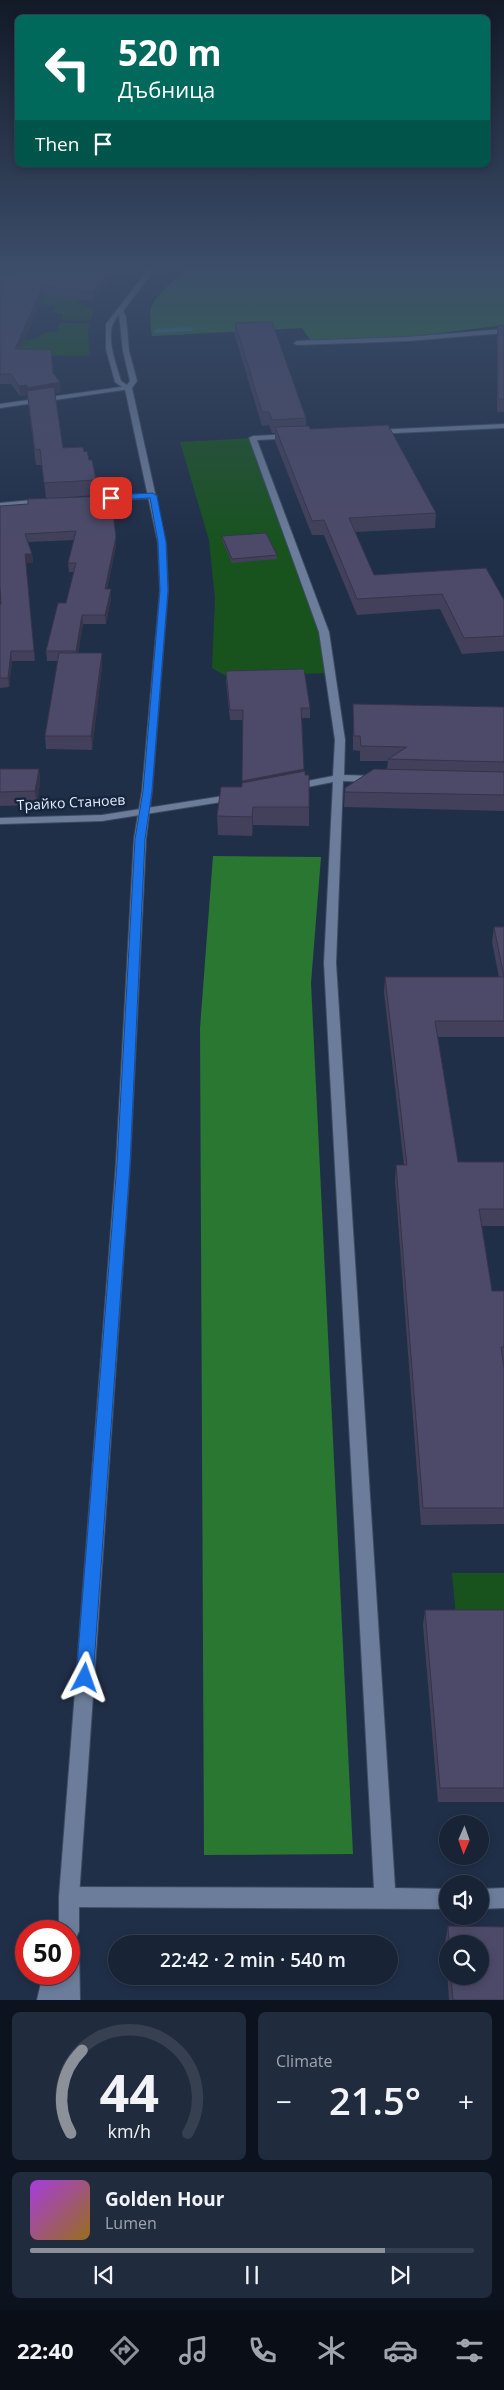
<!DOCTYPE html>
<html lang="en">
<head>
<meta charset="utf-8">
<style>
	:root { --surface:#182336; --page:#212b3e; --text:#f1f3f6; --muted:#9fa4ad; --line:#364051; --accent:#8c9099 }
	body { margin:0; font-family:"Open Sans",sans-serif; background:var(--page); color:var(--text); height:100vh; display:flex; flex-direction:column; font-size:19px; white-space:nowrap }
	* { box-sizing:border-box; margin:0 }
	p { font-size:16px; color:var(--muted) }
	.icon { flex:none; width:28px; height:28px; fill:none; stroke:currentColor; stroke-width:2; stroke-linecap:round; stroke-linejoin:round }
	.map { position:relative; height:2000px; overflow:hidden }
	.side { display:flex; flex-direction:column; gap:12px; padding:12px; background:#0d131e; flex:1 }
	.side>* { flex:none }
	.guide { position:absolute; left:15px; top:15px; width:475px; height:152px; border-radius:8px; box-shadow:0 2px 8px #0003,0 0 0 1px var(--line); background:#00695c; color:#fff; overflow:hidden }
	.needle { width:32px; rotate:182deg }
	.buttons { position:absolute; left:439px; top:1815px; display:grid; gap:10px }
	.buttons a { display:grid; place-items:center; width:50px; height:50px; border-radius:50%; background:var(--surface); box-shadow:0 2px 8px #0003,0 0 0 1px var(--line); font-size:25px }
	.speed { position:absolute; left:15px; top:1920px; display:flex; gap:10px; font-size:25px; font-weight:700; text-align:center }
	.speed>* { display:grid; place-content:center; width:65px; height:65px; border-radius:50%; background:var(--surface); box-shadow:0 2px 8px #0003,0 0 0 1px var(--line); line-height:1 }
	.speed .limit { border:8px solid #d22; background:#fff; color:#111 }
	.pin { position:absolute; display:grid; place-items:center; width:42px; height:42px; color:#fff; margin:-21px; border-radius:10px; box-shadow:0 2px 8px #0006 }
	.me { position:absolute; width:55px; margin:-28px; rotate:4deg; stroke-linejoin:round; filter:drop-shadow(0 0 4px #0008) }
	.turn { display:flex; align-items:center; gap:18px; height:105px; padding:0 20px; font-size:22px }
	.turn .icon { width:65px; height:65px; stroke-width:2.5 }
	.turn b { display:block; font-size:35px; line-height:42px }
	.then { display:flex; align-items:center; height:48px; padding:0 20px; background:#0003; gap:10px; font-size:19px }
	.big { font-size:38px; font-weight:600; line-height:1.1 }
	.side .widget { flex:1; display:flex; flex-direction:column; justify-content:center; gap:8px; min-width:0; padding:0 18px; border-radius:8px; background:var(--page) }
	.side .dial { align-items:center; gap:0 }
	.dial svg { height:130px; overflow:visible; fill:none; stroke:var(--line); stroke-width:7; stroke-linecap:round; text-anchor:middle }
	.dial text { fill:var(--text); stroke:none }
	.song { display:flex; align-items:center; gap:15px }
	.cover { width:60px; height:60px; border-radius:8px; background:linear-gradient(135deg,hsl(280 70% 55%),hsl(40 70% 35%)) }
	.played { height:5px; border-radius:2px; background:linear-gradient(90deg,var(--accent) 80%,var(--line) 80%) }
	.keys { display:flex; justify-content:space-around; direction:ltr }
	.heat { display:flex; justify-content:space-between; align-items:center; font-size:28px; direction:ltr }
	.side .tiles { flex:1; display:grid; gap:12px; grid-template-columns:1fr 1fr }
	.widget:last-child { grid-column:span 2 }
	.trip { position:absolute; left:108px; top:1935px; width:290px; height:50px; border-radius:25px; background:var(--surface); box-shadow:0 2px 8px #0003,0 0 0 1px var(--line); font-weight:600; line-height:50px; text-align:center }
	.menu { display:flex; height:80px; justify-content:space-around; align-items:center; background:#0a0e16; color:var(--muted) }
	.menu .icon { width:35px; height:35px }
	.menu .active { color:var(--accent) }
	.menu b { font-size:22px; color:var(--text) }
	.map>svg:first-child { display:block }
</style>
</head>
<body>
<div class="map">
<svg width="504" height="2000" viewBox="0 0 504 2000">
	<rect width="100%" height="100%" fill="#202f48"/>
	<g fill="#18531e">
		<path d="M12,291L81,299L76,301L94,310L90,321L62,320V313H52L54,306L35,303Z"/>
		<path d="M60,323L90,324L88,332L90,354L86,356L0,355L18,341L34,339L47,332H56Z"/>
		<path d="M253,438L324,632L331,673L226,676L212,668L215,599L209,540L180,442Z"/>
		<path d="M452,1573H504V1617H456Z"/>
	</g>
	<g fill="#2a7731">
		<path d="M190,266H504V325L410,337L311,341L302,328L152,336C151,328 149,316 151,308C155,296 180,274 190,266Z"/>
		<path d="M213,856L321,857L311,983L353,1854L204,1855L200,1028Z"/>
	</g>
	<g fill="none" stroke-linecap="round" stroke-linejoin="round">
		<path stroke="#317f8d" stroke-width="4" d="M156,331L191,329"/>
		<g stroke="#3d4b60" stroke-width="2">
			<g id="minor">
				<path d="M504,329V333L408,341L297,345L294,343L297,341L408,337Z"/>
				<path d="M128,386L132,388L130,389L0,408V404Z"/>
				<path d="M504,424V428L374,434L370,432L374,430Z"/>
				<path d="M292,434H295V438L257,440L329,632L345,740L344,775L374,776L379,779L374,782L343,781L336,963L395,1888L448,1889V1909L69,1907L62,1904L59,1897L62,1890L69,1887L374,1888L324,963L333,782L292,790L287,787L292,784L333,776L335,740L319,632L249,438L253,436Z"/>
				<path d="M153,494L157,496L156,498L96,501L92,499L96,497Z"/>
				<path d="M43,499L47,501L46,503L0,507V503Z"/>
				<path d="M236,794L240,795L241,797L240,799L102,821L0,824V818L102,815Z"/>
				<path d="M504,1888V1908L480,1909V1889Z"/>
			</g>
		</g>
		<g stroke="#3d4b60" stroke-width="2">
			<path id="secondary" d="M151,266H157L123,311L126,317L129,351L137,381L132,388L166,543L168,590L152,791L146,839L130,1164L79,1897V1931L76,1938L79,1946L80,2000H37L43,1974H69V1931H59V1897L116,1164L134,839L142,791L160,590L158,543L125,389L115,382L106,349V324ZM119,315L123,351L130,381L127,385L121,381C116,363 102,330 119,315Z"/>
		</g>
		<use href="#minor" fill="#6b7d9a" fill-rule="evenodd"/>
		<use href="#secondary" fill="#6b7d9a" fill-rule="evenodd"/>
	</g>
	<g fill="#42405a" fill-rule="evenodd">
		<path d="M0,266H119L93,301L44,295L20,349L53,373L61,392L55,393L63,448L84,452L89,460L96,480L97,495L56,498L116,546L107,589H111V598L106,624H83L78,653H102V666L92,750L46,749L45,736L58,661H47L46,651L66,603L74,572H69L68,563L74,540L28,542L32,554L33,563H26L35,661H12L9,687L0,688V604H1L28,504L46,498L42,465H36L27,395L20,396L11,384H0Z"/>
		<path d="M235,323L306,418V426L436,513L435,528L355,532L374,575L504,600V651L462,654L440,609L357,615L324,535H312L275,441V433H272L269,425L262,426L235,336Z"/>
		<path d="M504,325V412H497V338L498,326Z"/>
		<path d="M222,536L277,555V559L232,563L222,540Z"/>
		<path d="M226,671L310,708V718H302L304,771L309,807V826L253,825L252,836L218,835L217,816L242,787L243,720H230L226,681Z"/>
		<path d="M353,704L504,707V811L344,807L345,788L387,769L388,761H360V751L353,750Z"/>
		<path d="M0,769H39L40,782L37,805L0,806Z"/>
		<path d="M494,927H504V1037H438L458,1162H504V1226H482L492,1291H504V1524L421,1525L395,1181L396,1165H404L384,993L385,977H499L492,942Z"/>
		<path d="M425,1610H504V1802H438L423,1625Z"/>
		<path d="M448,1926L504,1927V2000H449L445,1942ZM448,1944H480V1976H448Z"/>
	</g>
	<g fill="#36344a">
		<path d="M9,266H45L0,277V268Z"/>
		<path d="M112,266H119L93,301V292Z"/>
		<path d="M43,286L44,295L16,358L15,349Z"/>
		<path d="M60,382L61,392L28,398L27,388Z"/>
		<path d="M27,385V395L20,396L19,386Z"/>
		<path d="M116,537V546L105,598V589Z"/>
		<path d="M25,554H32L33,563H26L35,661Z"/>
		<path d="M111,589V598L106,624L105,615Z"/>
		<path d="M82,615L83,624L77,661L76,651Z"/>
		<path d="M11,651L12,661L9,687L8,678Z"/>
		<path d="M102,653V666L92,750L91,736Z"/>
		<path d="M39,769L40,782L37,805L35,791Z"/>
		<path d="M304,769V780L242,791V781Z"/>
		<path d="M253,807V825L252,836V817Z"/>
	</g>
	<g fill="#4d4a69" stroke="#36344a">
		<path d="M0,266H9L0,268Z"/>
		<path d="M37,266H112L93,292L43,286L15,349L51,350L53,373L60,382L27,388V385L19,386L11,374H0V276Z"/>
		<path d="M272,322L306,418L272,420L269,412H262L235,323Z"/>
		<path d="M504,325V399H498V326Z"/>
		<path d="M54,387L63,448L83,447L84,452L87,451L89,460H92L96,480L44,483L40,449L35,450L27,391Z"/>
		<path d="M388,425L436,513L349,518L374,575L486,568L504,600V636L464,638L442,594L357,599L324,520L312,521L275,427L309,426L310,429Z"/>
		<path d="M111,496L116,537L105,589H111L105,615H82L76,651H46L58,603H66L76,563H68L76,531L25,534L32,554H25L34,651H11L8,678H0V604H1L0,586V506L28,504V499Z"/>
		<path d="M266,533L277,555L232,559L222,536Z"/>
		<path d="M59,653H102L91,736H45Z"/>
		<path d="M304,669L310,708H301L304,769L242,781L243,710H230L226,671Z"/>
		<path d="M353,704L504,707V762L388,759L407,747L361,746L360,736H354Z"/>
		<path d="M0,769H39L35,791L0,792Z"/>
		<path d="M374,769L504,772V795L345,792V788Z"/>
		<path d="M305,771V775H309V807H253L252,817L217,816L221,787H242V783Z"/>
		<path d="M494,927H504V977Z"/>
		<path d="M385,977H504V1021H435L458,1162H504V1209H479L492,1291H504V1347H501L504,1368V1508H423L396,1165H407Z"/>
		<path d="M425,1610H504V1788H440Z"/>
		<path d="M448,1926L504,1927V2000H453L451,1976H480V1944H449Z"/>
	</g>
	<linearGradient id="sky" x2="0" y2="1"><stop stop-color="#121a28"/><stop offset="0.49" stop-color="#3c4d6a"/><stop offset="1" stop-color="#3c4d6a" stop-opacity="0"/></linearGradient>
	<rect width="504" height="546" fill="url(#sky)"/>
	<path fill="#1a73e8" stroke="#114b97" d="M153,493L157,496L166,542L168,590L152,791L145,839L130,1164L93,1678L91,1683L85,1686L79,1683L76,1678L117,1164L135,839L143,791L160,590L158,542L150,498L111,500L107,498L111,495Z"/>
	<g text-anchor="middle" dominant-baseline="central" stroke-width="5" stroke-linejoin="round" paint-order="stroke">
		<g font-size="14" fill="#e3eefe" stroke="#17253d">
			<text transform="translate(71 802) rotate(-3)">Трайко Станоев</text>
		</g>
	</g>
</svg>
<div class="buttons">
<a><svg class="needle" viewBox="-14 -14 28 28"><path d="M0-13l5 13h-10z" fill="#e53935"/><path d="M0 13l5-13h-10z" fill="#9fa4ad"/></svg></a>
<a><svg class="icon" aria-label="sound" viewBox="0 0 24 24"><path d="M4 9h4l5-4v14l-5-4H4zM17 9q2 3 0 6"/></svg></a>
<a><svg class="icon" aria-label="search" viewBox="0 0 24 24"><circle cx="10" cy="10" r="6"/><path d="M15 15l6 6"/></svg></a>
</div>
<div class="speed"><div class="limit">50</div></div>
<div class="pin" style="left:111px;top:498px;background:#d93025"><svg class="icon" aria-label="arrive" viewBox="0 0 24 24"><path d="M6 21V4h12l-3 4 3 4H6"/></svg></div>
<svg class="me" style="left:85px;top:1678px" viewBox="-20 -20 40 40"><path d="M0-17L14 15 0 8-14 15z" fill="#1a73e8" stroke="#fff" stroke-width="4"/></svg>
<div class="trip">22:42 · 2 min · 540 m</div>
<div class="guide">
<div class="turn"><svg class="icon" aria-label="left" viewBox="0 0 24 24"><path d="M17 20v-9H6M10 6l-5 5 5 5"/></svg><div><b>520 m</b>Дъбница</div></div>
<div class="then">Then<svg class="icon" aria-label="arrive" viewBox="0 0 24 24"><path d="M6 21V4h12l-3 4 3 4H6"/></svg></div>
</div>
</div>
<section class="side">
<div class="tiles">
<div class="widget dial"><svg viewBox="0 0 100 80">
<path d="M14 69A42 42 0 1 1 86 69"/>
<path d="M14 69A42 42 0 0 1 21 18" stroke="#8c9099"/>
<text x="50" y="56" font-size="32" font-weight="700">44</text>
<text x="50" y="72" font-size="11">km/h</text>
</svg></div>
<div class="widget"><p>Climate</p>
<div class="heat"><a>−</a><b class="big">21.5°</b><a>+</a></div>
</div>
<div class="widget">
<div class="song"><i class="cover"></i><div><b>Golden Hour</b><p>Lumen</p></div></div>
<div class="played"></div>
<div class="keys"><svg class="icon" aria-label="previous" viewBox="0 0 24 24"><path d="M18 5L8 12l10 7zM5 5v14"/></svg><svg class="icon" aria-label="pause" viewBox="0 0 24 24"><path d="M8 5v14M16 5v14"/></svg><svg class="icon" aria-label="next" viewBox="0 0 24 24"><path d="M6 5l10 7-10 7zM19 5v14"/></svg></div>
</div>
</div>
</section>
<nav class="menu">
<b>22:40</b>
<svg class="icon active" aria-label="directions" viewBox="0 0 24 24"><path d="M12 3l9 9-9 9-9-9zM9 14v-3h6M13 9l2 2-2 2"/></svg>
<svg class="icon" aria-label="music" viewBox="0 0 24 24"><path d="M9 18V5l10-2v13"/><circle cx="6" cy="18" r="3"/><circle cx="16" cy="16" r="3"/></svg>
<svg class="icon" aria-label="phone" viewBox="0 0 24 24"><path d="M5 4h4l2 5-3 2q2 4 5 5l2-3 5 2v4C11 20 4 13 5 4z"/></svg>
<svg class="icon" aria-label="climate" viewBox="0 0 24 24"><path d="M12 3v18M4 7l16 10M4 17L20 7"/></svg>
<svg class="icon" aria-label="car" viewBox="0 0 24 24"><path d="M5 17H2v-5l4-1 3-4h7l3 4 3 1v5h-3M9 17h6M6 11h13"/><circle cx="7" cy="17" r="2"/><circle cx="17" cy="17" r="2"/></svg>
<svg class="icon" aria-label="filters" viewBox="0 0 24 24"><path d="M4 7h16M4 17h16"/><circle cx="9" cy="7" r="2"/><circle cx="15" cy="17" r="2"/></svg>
</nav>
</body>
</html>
